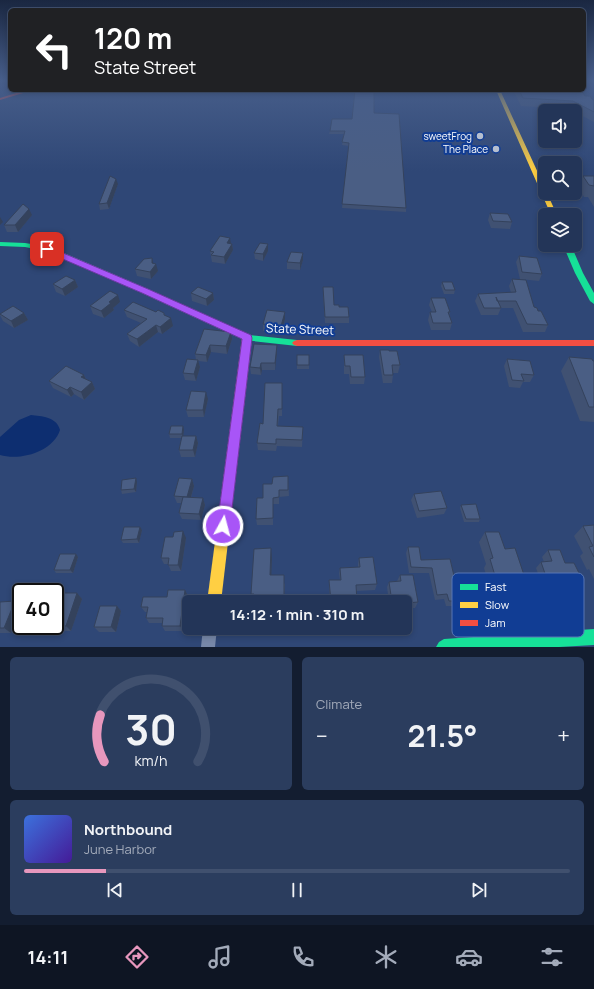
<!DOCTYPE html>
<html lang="en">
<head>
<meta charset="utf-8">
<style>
	:root { --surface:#233558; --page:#2b3d5e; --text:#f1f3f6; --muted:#a3abba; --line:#40506e; --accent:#e797bd }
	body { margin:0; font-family:Manrope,sans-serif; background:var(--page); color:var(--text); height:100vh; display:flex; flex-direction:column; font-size:15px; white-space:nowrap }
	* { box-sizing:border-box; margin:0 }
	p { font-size:13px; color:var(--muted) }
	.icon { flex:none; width:22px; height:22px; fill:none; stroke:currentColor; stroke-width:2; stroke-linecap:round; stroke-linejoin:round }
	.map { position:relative; height:647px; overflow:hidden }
	.drawer { display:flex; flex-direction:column; gap:10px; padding:10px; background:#131d30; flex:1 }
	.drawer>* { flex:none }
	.banner { position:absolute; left:8px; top:8px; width:578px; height:84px; border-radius:6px; box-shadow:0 2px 6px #0003,0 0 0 1px var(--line); background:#202124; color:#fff; overflow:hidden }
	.fabs { position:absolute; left:538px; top:104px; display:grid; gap:8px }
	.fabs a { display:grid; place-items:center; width:44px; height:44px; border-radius:6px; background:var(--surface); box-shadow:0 2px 6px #0003,0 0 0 1px var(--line); font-size:20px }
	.speed { position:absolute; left:12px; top:583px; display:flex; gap:8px; font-size:20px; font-weight:700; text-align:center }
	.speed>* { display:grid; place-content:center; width:52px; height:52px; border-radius:50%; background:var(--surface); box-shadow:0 2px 6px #0003,0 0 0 1px var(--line); line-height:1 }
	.speed .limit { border:2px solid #111; border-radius:6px; background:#fff; color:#111 }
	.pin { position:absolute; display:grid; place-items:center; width:34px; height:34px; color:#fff; margin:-17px; border-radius:8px; box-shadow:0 2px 6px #0006 }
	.me { position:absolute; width:44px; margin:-22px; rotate:7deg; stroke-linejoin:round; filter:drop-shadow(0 0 3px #0008) }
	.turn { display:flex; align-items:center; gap:14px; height:84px; padding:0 20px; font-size:18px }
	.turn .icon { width:52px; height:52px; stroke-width:2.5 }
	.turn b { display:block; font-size:28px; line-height:34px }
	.big { font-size:30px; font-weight:700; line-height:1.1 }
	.drawer .tile { flex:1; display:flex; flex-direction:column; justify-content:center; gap:6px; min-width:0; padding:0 14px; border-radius:6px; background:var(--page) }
	.drawer .dial { align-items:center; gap:0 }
	.dial svg { height:104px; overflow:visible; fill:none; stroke:var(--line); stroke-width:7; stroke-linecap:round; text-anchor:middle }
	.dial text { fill:var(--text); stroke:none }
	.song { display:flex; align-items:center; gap:12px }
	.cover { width:48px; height:48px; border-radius:6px; background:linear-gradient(135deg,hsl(220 70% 55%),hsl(260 70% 35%)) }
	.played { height:4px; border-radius:2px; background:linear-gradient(90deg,var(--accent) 15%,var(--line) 15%) }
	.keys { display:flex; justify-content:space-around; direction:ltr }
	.heat { display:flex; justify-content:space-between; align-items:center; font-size:22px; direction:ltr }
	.drawer .tiles { flex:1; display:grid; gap:10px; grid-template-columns:1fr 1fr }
	.tile:last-child { grid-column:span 2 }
	.trip { position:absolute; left:182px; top:595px; width:230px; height:40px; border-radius:6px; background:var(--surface); box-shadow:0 2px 6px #0003,0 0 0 1px var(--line); font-weight:700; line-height:40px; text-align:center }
	.dock { display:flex; height:64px; justify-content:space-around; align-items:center; background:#0e1523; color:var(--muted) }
	.dock .icon { width:28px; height:28px }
	.dock .current { color:var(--accent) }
	.dock b { font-size:18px; color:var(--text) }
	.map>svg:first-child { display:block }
</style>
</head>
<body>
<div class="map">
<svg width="594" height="647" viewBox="0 0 594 647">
	<rect width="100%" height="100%" fill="#2f4776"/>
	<path fill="#0d2e70" d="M31,415C41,416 57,417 60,430C53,452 20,461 0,455V437L19,420Z"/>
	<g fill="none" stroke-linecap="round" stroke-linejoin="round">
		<path fill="#7788a9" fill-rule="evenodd" d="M203,628H217L215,647H201Z"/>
		<g fill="#16e098" fill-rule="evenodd">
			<path d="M0,242L25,243L50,247L148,289L249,335L297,340L300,341L302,343L300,345L297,346L244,340L142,293L45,251L25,247L0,246Z"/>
			<path d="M563,245H571L583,273L594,293V304L590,301L575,273Z"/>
			<path d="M594,629V645L559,647H436L439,642L444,639Z"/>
		</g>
		<g fill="#ffcf43" fill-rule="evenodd">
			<path d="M496,90H500L545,188V193H547L557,215H551Z"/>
			<path d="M247,335L252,338L221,602H207L242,338Z"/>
		</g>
		<g fill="#f24e42" fill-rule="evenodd">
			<path d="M26,90H33L0,100V98Z"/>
			<path d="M297,340H594V346H297L294,345L292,343L294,341Z"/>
		</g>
	</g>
	<g fill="#405172">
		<path d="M513,90H581L585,96L594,100V122L575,112V111H573L570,109L521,106Z"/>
		<path d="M352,119L406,208V212L342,208L349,146L342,145L344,134H329L330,131Z"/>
		<path d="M583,176H594V207L588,197H584L579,187Z"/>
		<path d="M118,184L109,209L100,210L99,204Z"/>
		<path d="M490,213L512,222L510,229L491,228L488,220Z"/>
		<path d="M32,215L18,232H7L4,225Z"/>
		<path d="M231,243L232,244L233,250L225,264L212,262L210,251Z"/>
		<path d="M268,244V251L263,261L255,259L254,253Z"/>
		<path d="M519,256L542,274L539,281L520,279L516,262Z"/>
		<path d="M152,258L153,263L158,271L151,279L137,276L135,269Z"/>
		<path d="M303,260L300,270L287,269V262Z"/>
		<path d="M512,279L534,307L538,311L548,325L545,332H523L513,308H501L498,315H481L475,301L478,294L511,293L509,286Z"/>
		<path d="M75,280L78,287L65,296L56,292L53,284Z"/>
		<path d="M442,282L455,290L454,294H444L441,286Z"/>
		<path d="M323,287L334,305L339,307L349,317V323H325L323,293Z"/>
		<path d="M191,293H213L214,300L207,306L192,301Z"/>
		<path d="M431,298L450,312L449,316L452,323L450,330H431L428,320L430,312H432L429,305Z"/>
		<path d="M120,302L113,308L114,310L104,318L93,314L90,306Z"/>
		<path d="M124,310L156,312L164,313L165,315L173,326L162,334L158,332L139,347L130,341L127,334L141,323L127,317Z"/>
		<path d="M285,312V319L281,333L263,331V324Z"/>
		<path d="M24,313L28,320L14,328L3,321L0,315V314Z"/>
		<path d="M204,329L232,339L227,354L211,352L207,362L198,361L200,367L196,381L185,380L183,373L196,360L195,354Z"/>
		<path d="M277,345V352L275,370H262L261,375L251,374L250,367Z"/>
		<path d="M380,350L389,351L400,365L398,373H393V375L392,383H383L379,357Z"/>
		<rect x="297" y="355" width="12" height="14"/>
		<path d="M344,355L365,377L364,384H350L349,374H344Z"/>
		<path d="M569,357L594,361V422L580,421L561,371Z"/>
		<path d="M507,359L534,375L530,382H523L520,388L509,387L504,366Z"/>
		<path d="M84,375L86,379L92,382L95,389L84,400L74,394L71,397L53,388L49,381Z"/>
		<path d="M282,383V416H279L278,426L303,427L302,447L277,446L276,451L258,450L257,443L263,424Z"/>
		<path d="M208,399L204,417H188L186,410Z"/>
		<path d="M184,430L183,436H196L198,443L195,457H181L179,450L182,438H170L169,434Z"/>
		<path d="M288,476L289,496L279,497V504H273V525H257L256,519L263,498L272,484Z"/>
		<path d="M192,479L194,486L191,498H203L205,505L201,520L182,519L179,513L181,503H177L174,496Z"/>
		<path d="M137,482L136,492L122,494L121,490Z"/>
		<path d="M414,494L447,508L444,514L417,518L411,500Z"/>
		<path d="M461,505L480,519L479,522H464L460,508Z"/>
		<path d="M594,525V579L589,569L587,570L580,556L583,553L574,536L583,526Z"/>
		<path d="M140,527L142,530L139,543H123L121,540Z"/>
		<path d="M485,532L505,549L528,587L520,595L495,596L493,588H490L484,568L486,564L479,542Z"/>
		<path d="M186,538L181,571H171L168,564H164L161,558Z"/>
		<path d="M408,547L421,560L450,559L460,601L457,606H446L444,599L435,600L429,573H409L406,553Z"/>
		<path d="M548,550L565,563L581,577L575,583H571L572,587L566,593H545L536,568L541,562H544L542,557Z"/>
		<path d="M76,554L78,557L73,573H56L54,570Z"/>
		<path d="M272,558L271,575L285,584L284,602H252L251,594Z"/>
		<path d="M359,558L377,584L375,590L356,591L357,602H330L329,586V580H340L339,573L340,568L358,567V564Z"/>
		<path d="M400,575L418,602L415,608H406L405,611V602H389L387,587L389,582L397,581Z"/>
		<path d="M185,590L188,596L183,631H165L162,626V623H149L146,618L147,612H145L141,607Z"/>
		<path d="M77,593L82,599L71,631H46L41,626H55L58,599Z"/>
		<path d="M0,602L21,607L11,633H0Z"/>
		<path d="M117,606L121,611L116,632H99L94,627Z"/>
	</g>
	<g fill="#34425c">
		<path d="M116,179L118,184L109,209L107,203Z"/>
		<path d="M29,209L32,215L18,232L15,225Z"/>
		<path d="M0,217L3,222L0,225Z"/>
		<path d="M230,238L231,244L227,243Z"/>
		<path d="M232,244L233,250L225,264L224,257Z"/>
		<path d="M268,244V251L263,261V254Z"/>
		<path d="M303,253V260L300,270V263Z"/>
		<path d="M152,258L154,267L156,264L158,271L151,279L150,272Z"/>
		<path d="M75,280L78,287L65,296L62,289Z"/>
		<path d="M213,293L214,300L207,306L206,299Z"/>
		<path d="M118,295L120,302L113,308L114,310L104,318L101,311L109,302Z"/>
		<path d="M285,312V319L281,333V326Z"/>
		<path d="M24,313L28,320L14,328L11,321Z"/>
		<path d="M171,318L173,326L162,334L160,327Z"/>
		<path d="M156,325L158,332L139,347L137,339Z"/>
		<path d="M231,332L232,339L227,354L226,346Z"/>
		<path d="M210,345L211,352L207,362L206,355Z"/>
		<path d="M277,345V352L275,370V363Z"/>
		<path d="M198,360L200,367L196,381L194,374Z"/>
		<path d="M261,363L262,370L261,375L260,368Z"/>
		<path d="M84,375L87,382L81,377Z"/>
		<path d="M92,382L95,389L84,400L81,392Z"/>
		<path d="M70,387L74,394L71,397L67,390Z"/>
		<path d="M206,392L208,399L204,417L203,410Z"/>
		<path d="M183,426L184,430L183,438L182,434Z"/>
		<path d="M196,436L198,443L195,457L193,450Z"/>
		<path d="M136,478L137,482L136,492L134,489Z"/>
		<path d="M192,479L194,486L189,504L187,497Z"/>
		<path d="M203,498L205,505L201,520L199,514Z"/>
		<path d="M140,527L142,530L139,543L137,539Z"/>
		<path d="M183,531L186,538L181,571L178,565Z"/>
		<path d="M271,548L272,558L271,584L270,575Z"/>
		<path d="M76,554L78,557L73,573L70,570Z"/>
		<path d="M185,590L188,596L183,631L180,626Z"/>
		<path d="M77,593L82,599L71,631L66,626Z"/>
		<path d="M15,601L21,607L11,633L4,628Z"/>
		<path d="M117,606L121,611L116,632L111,627Z"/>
	</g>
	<g fill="#4a5e84" stroke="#34425c">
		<path d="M355,90H374V113L399,114L406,208L342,204L349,143L342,142L345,131H330L332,119H352Z"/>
		<path d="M519,90H581L585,96H590L592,99L594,100V112L573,101L523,98Z"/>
		<path d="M110,176L116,179L107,203L99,204Z"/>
		<path d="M583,176H594V186L589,185Z"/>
		<path d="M23,204L29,209L15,225H4Z"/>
		<path d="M490,213L508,214L512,222L493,221Z"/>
		<path d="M220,236L230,238L227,243L232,244L224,257L211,255L214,252L210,251Z"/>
		<path d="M260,243L268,244L263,254L254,253Z"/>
		<path d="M291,252L303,253L300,263L287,262Z"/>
		<path d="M519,256L537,258L542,274L522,272Z"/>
		<path d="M152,258V263L156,264L150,272L135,269L144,259Z"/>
		<path d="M66,276L75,280L62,289L53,284Z"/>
		<path d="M512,279L526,280L534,307L537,308L538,311H541L548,325L527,324L516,301H497L496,297L501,308H484L478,294L516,292Z"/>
		<path d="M442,282H452L455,290H445Z"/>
		<path d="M198,287L213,293L206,299L191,293Z"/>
		<path d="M323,287H333L334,305H339V307H348L349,317H325Z"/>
		<path d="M110,291L118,295L109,302L111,303L101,311L90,306Z"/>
		<path d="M431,298H445L450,312H448L452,323H433L430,312H436Z"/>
		<path d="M133,302L156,312L158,310L164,313V315L171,318L160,327L156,325L137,339L127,334L147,319L124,310Z"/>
		<path d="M13,306L24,313L11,321L0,314Z"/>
		<path d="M267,310L285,312L281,326L263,324Z"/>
		<path d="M204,329L231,332L226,346L210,345L206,355L195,354Z"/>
		<path d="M254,344L277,345L275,363H261L260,368L250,367Z"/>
		<path d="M380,350H389V351H397L400,365H392L393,375H384Z"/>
		<rect x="297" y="355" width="12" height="10"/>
		<path d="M344,355H363L365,377H351L350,366H345Z"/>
		<path d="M569,357L592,359L593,361H594V407H589Z"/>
		<path d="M187,359L198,360L194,374L183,373Z"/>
		<path d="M507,359L530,361L534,375L521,374L524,381L512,380Z"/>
		<path d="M66,366L84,375L81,377L92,382L81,392L70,387L67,390L49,381Z"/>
		<path d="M265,383H282V409H278L277,426L303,427L302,440L276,439V444L257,443L260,423L263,424Z"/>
		<path d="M191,391L206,392L203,410H186Z"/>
		<path d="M171,426H183L182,434H169Z"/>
		<path d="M182,436H196L193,450H179Z"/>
		<path d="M288,476V490H279V497L273,498V518L256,519L257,498H263V484H272L273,477Z"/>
		<path d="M136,478L134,489L121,490L122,480Z"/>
		<path d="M179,478L192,479L187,497L174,496Z"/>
		<path d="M441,491L447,508L419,511L414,494Z"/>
		<path d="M183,497L203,498L199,514L179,513Z"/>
		<path d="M476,504L480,519H466L461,505Z"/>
		<path d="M594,525V557L589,547L593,546L583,526Z"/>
		<path d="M124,527H140L137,539L121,540Z"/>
		<path d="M183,531L178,565H168L169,558H161L165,537H173L174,532Z"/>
		<path d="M485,532H499L505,549L515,548L528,587L502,588L499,579H496L490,559L493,558Z"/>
		<path d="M408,547H419L421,560L450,559L460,601H449L447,594L437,595L432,568L411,567Z"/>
		<path d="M271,548L270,575H284V602H254V594H251L254,549Z"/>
		<path d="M548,550H560L565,563H574L581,577L569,578L572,587L550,588L541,562L552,561Z"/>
		<path d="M60,554H76L70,570H54Z"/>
		<path d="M373,557L377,584L356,585L357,602H331L329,580H341L340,568L360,567L359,558Z"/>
		<path d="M400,575H413L418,602L407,603V606H405V602H392L389,582L401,581Z"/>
		<path d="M168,590H185L180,626H162L163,618H146L148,607H141L143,597H167Z"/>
		<path d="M60,593H77L66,626H55V599H58Z"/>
		<path d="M15,601L4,628H0V602Z"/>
		<path d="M100,606H117L111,627H94Z"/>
	</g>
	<linearGradient id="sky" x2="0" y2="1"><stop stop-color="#1a2741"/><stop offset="0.47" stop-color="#475e8a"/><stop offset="1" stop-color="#475e8a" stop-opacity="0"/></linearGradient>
	<rect width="594" height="171" fill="url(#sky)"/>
	<path fill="#a855f7" stroke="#6d37a1" d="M44,247H49L148,289L251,335L252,338L230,526L228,531L223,533L219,531L217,526L242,339L142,293L44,251Z"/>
	<g fill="#b6bfcf" stroke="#113d94" stroke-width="1.5">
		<circle cx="480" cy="136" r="4"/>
		<circle cx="496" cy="149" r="4"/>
	</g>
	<g text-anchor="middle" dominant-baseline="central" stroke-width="4" stroke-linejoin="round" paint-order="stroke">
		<g font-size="10" fill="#fff" stroke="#113d94" text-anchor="end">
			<text x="472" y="136">sweetFrog</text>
			<text x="488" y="149">The Place</text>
		</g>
		<g font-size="12" fill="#fff" stroke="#113d94">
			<text transform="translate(300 329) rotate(2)">State Street</text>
		</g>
	</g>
	<rect x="452" y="573" width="132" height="64" rx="6" fill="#113d94" stroke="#5877b4" stroke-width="1"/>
	<rect x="460" y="584" width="18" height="6" fill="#16e098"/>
	<rect x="460" y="602" width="18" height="6" fill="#ffcf43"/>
	<rect x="460" y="620" width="18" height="6" fill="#f24e42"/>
	<g font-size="11" fill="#fff">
		<text x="485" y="591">Fast</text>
		<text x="485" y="609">Slow</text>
		<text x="485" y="627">Jam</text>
	</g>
</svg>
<div class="fabs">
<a><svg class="icon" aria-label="sound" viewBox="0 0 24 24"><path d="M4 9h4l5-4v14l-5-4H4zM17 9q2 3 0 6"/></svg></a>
<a><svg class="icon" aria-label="search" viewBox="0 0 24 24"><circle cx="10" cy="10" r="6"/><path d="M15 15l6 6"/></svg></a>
<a><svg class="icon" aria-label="layers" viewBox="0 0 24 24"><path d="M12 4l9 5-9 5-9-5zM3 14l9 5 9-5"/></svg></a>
</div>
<div class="speed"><div class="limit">40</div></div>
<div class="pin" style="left:47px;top:249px;background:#d93025"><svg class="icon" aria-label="arrive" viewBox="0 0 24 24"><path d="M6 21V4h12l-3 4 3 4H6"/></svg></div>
<svg class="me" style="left:223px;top:526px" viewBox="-20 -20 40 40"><circle r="17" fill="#a855f7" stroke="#fff" stroke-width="3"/><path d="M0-11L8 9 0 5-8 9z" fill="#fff"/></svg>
<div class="trip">14:12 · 1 min · 310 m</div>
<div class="banner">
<div class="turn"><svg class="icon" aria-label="left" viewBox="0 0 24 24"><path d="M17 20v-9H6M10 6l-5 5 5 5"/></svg><div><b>120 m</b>State Street</div></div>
</div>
</div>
<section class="drawer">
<div class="tiles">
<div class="tile dial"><svg viewBox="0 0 100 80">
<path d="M14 69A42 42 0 1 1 86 69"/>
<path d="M14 69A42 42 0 0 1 11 33" stroke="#e797bd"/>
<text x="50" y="56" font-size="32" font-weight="700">30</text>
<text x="50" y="72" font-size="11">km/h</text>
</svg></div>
<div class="tile"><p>Climate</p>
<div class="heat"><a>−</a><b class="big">21.5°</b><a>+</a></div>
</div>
<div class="tile">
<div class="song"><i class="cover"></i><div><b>Northbound</b><p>June Harbor</p></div></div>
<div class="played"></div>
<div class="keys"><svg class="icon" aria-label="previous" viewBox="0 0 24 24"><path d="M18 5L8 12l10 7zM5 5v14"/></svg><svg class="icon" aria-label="pause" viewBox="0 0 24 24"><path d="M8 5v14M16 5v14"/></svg><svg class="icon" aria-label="next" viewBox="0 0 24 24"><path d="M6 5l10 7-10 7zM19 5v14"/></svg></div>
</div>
</div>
</section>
<nav class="dock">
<b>14:11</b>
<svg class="icon current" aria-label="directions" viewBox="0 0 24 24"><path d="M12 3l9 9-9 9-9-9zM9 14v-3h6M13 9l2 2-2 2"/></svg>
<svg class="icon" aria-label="music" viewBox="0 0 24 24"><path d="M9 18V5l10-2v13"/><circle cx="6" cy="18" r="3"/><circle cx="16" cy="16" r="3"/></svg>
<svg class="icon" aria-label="phone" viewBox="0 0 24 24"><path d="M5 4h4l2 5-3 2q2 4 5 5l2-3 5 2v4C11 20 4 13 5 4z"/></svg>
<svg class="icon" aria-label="climate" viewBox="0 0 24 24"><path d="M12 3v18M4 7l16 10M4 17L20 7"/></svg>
<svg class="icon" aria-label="car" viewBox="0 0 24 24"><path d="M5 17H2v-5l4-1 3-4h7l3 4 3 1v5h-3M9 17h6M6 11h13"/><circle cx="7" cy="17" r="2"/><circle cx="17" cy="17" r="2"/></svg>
<svg class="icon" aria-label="filters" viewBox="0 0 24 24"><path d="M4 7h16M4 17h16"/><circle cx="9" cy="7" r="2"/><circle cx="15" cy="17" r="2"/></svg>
</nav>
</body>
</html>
